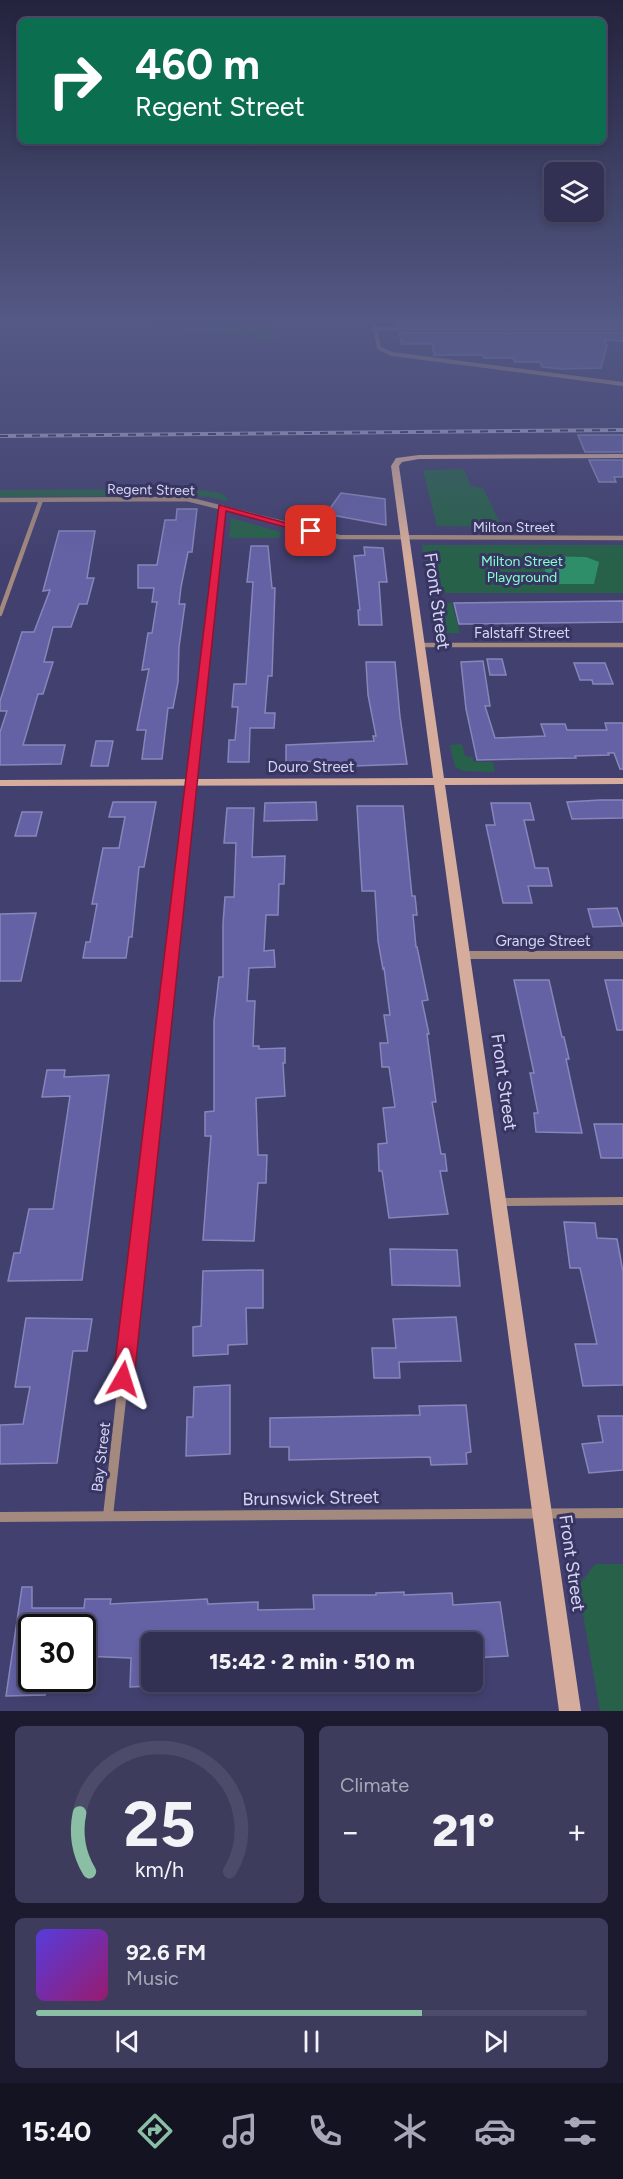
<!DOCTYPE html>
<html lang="en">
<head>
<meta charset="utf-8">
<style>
	:root { --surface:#323053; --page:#3d3c5d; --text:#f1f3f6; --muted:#a8a9b8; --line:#4d4b6a; --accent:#8abfa5 }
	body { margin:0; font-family:Figtree,sans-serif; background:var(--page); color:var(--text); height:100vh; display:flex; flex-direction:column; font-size:22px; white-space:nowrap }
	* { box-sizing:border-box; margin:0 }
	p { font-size:20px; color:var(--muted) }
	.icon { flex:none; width:33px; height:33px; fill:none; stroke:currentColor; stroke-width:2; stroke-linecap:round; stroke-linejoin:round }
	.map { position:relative; height:1711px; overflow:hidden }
	.panel { display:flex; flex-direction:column; gap:15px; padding:15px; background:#1c1a2e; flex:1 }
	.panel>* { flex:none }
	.top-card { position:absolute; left:18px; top:18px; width:588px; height:126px; border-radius:9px; box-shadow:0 3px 9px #0003,0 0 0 2px var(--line); background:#0b6e4f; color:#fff; overflow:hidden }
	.fabs { position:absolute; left:544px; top:162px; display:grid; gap:12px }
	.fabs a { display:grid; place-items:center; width:60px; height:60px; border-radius:9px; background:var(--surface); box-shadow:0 3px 9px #0003,0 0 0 2px var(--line); font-size:30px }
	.speed { position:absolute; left:18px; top:1614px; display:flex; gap:12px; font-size:30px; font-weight:700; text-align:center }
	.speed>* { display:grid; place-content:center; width:78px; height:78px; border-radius:50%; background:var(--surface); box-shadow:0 3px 9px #0003,0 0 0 2px var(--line); line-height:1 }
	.speed .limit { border:3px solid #111; border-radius:9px; background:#fff; color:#111 }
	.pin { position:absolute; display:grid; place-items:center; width:51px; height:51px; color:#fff; margin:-26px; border-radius:12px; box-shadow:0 3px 9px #0006 }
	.me { position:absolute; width:66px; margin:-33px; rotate:6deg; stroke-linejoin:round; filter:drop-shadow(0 0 4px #0008) }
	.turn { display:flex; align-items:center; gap:21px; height:126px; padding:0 18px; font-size:27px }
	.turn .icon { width:78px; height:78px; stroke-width:2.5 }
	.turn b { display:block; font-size:42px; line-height:51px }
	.big { font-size:45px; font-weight:800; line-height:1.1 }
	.panel .tile { flex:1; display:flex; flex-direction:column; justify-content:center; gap:9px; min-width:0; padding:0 21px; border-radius:9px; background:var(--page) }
	.panel .dial { align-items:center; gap:0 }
	.dial svg { height:156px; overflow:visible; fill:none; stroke:var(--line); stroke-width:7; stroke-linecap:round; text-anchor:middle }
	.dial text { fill:var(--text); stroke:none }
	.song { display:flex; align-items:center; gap:18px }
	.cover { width:72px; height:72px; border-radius:9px; background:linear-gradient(135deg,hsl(250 70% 55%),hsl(320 70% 35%)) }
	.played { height:6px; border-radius:3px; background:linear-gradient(90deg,var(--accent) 70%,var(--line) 70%) }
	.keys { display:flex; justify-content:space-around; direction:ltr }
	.heat { display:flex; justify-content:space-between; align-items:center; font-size:33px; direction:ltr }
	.panel .tiles { flex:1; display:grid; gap:15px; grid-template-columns:1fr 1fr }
	.tile:last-child { grid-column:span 2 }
	.trip { position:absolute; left:141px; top:1632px; width:342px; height:60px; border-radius:9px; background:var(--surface); box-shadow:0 3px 9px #0003,0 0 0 2px var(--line); font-weight:800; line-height:60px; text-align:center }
	.menu { display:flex; height:96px; justify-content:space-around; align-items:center; background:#141321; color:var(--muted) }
	.menu .icon { width:42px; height:42px }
	.menu .selected { color:var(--accent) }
	.menu b { font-size:27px; color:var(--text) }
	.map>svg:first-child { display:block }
</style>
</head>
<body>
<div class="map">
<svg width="623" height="1711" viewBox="0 0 623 1711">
	<rect width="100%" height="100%" fill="#42406f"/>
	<g fill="#276149">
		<path d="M120,322H361L362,323H279V341Z"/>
		<path d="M464,469L471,486L483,488L502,527L437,526L423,470Z"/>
		<path d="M191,489L221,493L228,498L226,501L209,497L191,496L0,497V490Z"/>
		<path d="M231,518L281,532L279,538H229Z"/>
		<path d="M422,545H623V593H429Z"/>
		<path d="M428,601L452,603L460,633H434Z"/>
		<path d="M462,744L465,756L473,757V762H493L495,772L463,771L455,767L450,745Z"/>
		<path d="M595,1564H623V1711H600L578,1586Z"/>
	</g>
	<path fill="#2f8e6a" d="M540,556L586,557L599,562L594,584H550Z"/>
	<g fill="#6461a5" stroke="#8686ba" stroke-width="1.5">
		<path d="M396,322H623V325H397Z"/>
		<path d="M399,333H623V341L604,340L607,346L601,368L562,369L542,367L540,362H515L513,358H484L483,355H434L432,344H402Z"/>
		<path d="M578,435H623V452H585Z"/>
		<path d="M589,460H623V477H614L616,482H599Z"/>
		<path d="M341,493L385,499L386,525L326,514Z"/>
		<path d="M177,509H197L192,552H188L181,587L179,604H185L179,647L178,682L173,708H168L162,759H142L146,730H137L149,669L142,670L148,633H152L157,602H152L154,588H138V565H157L165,520H176Z"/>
		<path d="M59,531H95L87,578H94L87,604H79L71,627H53L44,662H53L43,694H38L23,745H65L61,764L0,765V732L7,711H0V701L22,632H34L50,590L43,591Z"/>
		<path d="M251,546H268L272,588H275L272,676H268L265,713H275L274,728H250L249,762H228L229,740H235L238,707H232L234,684H246L253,582H247Z"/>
		<path d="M364,547L383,548L387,582H379L382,625H359L358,610H360L354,556L365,555Z"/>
		<path d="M623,601V622L472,624H459L454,603Z"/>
		<path d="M487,659H502L506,675H490Z"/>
		<path d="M483,661L490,706H485L495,738L545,736L541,724H565L567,730H607L605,723H623V769H620L614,753H608L609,755L575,756L576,758L477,760L466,709L461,662Z"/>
		<path d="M366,662H395L400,717L407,764L328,767L327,761L286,762V745L374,741L373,736H376L368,695Z"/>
		<path d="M574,663H605L613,684H593L592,680H580Z"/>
		<path d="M96,741H113L108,766H91Z"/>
		<path d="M600,800H623V818L572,819L567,802Z"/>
		<path d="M113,802H156L144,867H139L132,937H129L126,958H83L86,942H90L97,904H92L103,848H119L125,817H109Z"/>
		<path d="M316,802L317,820L264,821L265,803Z"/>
		<path d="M491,803H530L534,820H524L535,868H548L552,886H528L532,903H503L486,825H495Z"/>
		<path d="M357,806H403L412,896H415L417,915H413L416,947H417L428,1000L422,1001L429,1034H427L436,1102H432L441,1154H445L447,1171H440L448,1214L389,1218L382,1171H379L378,1144L387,1143L383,1108L395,1107L389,1067H382L380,1043H388L384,1015H390L384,968L383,969L378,941L375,891H362Z"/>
		<path d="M227,808H254L252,857L285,856L284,884H279L278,915H266L264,951L274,950L275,967L249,968L247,1001H255L253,1046H259V1049L285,1048V1063H283L285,1096L256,1098L258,1155H267L266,1183H258L254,1241L203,1240L211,1136H205V1112L214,1111V1021L219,977H223V924L225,897H234L236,843H224Z"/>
		<path d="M22,812H42L36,836H15Z"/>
		<path d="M617,908L623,926L593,927L588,909Z"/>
		<path d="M36,913L21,981H0V914Z"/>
		<path d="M514,980H549L562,1037H564L569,1059H566L582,1133L536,1132L534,1113H538L530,1073H534Z"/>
		<path d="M605,980H623V1030H617Z"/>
		<path d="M47,1070H65L64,1077L109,1075L82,1280L8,1281L14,1253H20L29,1209H53L70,1096L42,1097Z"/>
		<path d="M594,1124H623V1158H601Z"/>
		<path d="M564,1222L595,1223L597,1238L617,1239L623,1272V1385L583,1386L575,1344H597L580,1268H570Z"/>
		<path d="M390,1249L457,1250L460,1286L392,1285Z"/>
		<path d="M263,1270V1308H246L247,1344L228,1345V1354L193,1356V1327L201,1326L203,1271Z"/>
		<path d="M456,1317L461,1361L399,1362L400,1378H374L372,1348H396L393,1319Z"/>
		<path d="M26,1318L92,1319L87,1351H73L57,1463L0,1464V1425L23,1424L30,1387H15Z"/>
		<path d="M230,1385V1454L186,1456L187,1417H193L194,1387Z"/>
		<path d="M466,1405L471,1452L466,1453L467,1464L431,1465L430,1457L289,1460V1447H270V1418L420,1415L419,1406Z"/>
		<path d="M598,1416H623V1470L589,1473L582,1444L603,1442Z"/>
		<path d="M22,1587H32V1608H84L85,1599H111L110,1604L207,1599L208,1604L258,1602V1610L314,1609L313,1595H376V1593L404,1592V1595L452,1593L453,1605L500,1602L508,1656L472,1658V1642H152V1686L130,1687L131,1658L82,1656V1628H32V1678H48L45,1695L6,1696Z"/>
	</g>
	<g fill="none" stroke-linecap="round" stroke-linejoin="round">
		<g stroke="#a3897e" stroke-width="4">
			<path d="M374,322L379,348L392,354L623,384"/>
			<path d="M374,329H623"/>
		</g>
		<g stroke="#a3897e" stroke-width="4.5">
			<path d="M0,500L187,499L339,537L623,538"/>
			<path d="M0,614L41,500"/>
			<path d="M420,645H623"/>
			<path d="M202,680L222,507"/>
		</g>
		<path stroke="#a3897e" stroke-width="6" d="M173,940L203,678"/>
		<g stroke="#a3897e" stroke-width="8">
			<path d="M464,955H623"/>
			<path d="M501,1202L623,1201"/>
			<path d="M135,1277L173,939"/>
		</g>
		<g stroke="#a3897e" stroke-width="10">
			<path d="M108,1516L135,1275"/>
			<path d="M0,1517L623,1513"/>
		</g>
		<path fill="#d6ad9c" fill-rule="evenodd" d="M623,454V458L419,459L402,462L399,466L444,778H623V784L445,785L581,1711H559L434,785L0,786V780L433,778L391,466L396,458L419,455Z"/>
		<g stroke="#a6a6c9" stroke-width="4">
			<path id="rail" d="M0,436L623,430"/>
		</g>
		<use href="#rail" stroke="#383563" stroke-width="2" stroke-dasharray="8" stroke-linecap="butt"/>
	</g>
	<linearGradient id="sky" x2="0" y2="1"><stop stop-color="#24233d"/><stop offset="0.57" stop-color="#545985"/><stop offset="1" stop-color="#545985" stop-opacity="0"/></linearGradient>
	<rect width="623" height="561" fill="url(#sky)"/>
	<path fill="#e11d48" stroke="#92132f" stroke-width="1.5" d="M219,505L316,531L311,534L226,511L134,1379L131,1386L123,1389L116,1386L113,1379Z"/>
	<g text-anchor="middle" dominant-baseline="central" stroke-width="6" stroke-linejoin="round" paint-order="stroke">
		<g font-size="14" fill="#d5d6f3" stroke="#383563">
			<text transform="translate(151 490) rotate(1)">Regent Street</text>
			<text x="514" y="527">Milton Street</text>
		</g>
		<g font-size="14" fill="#82ffca" stroke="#383563">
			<text x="522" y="561">Milton Street<tspan x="522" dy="16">Playground</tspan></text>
		</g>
		<g font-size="15" fill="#d5d6f3" stroke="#383563">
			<text x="522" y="633">Falstaff Street</text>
			<text x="311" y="767">Douro Street</text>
			<text x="543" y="941">Grange Street</text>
			<text transform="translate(101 1457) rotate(-83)">Bay Street</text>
		</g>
		<g font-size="18" fill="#d5d6f3" stroke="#383563">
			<text transform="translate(437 601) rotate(82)">Front Street</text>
			<text transform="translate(504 1082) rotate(82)">Front Street</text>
			<text transform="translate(311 1498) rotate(-1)">Brunswick Street</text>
			<text transform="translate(572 1563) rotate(82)">Front Street</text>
		</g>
	</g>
</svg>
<div class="fabs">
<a><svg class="icon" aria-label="layers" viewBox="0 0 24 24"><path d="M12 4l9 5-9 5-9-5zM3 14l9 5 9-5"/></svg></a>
</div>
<div class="speed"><div class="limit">30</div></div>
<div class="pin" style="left:311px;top:531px;background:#d93025"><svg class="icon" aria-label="arrive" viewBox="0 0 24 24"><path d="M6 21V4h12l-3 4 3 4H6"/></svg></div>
<svg class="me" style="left:123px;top:1379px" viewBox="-20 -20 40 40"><path d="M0-17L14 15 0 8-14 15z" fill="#e11d48" stroke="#fff" stroke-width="4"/></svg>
<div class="trip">15:42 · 2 min · 510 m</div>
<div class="top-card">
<div class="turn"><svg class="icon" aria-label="right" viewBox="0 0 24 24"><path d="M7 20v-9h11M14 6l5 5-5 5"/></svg><div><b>460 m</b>Regent Street</div></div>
</div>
</div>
<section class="panel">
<div class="tiles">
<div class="tile dial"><svg viewBox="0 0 100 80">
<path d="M14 69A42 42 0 1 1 86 69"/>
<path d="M14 69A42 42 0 0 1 9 39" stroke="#8abfa5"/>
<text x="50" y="56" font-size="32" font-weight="700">25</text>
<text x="50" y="72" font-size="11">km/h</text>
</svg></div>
<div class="tile"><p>Climate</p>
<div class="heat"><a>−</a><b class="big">21°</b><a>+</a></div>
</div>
<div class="tile">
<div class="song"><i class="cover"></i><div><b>92.6 FM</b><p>Music</p></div></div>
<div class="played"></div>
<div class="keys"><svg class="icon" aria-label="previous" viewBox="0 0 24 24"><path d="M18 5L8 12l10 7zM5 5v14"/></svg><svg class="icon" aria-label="pause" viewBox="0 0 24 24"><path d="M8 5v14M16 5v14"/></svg><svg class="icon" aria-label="next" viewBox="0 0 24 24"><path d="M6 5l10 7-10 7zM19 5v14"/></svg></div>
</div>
</div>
</section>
<nav class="menu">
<b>15:40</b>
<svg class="icon selected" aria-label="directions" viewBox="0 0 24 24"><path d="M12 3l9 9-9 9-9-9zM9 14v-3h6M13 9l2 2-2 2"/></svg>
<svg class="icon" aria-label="music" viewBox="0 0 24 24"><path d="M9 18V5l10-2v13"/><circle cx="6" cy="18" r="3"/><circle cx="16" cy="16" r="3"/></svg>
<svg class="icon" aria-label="phone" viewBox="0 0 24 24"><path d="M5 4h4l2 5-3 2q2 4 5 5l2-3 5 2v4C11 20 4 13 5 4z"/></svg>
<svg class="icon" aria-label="climate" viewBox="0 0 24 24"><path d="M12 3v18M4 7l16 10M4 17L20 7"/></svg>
<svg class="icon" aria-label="car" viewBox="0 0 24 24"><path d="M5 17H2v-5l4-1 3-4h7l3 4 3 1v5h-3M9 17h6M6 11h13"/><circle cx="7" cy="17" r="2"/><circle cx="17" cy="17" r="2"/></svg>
<svg class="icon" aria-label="filters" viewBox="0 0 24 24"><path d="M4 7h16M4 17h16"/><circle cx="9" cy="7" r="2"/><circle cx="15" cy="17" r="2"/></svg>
</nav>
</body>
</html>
